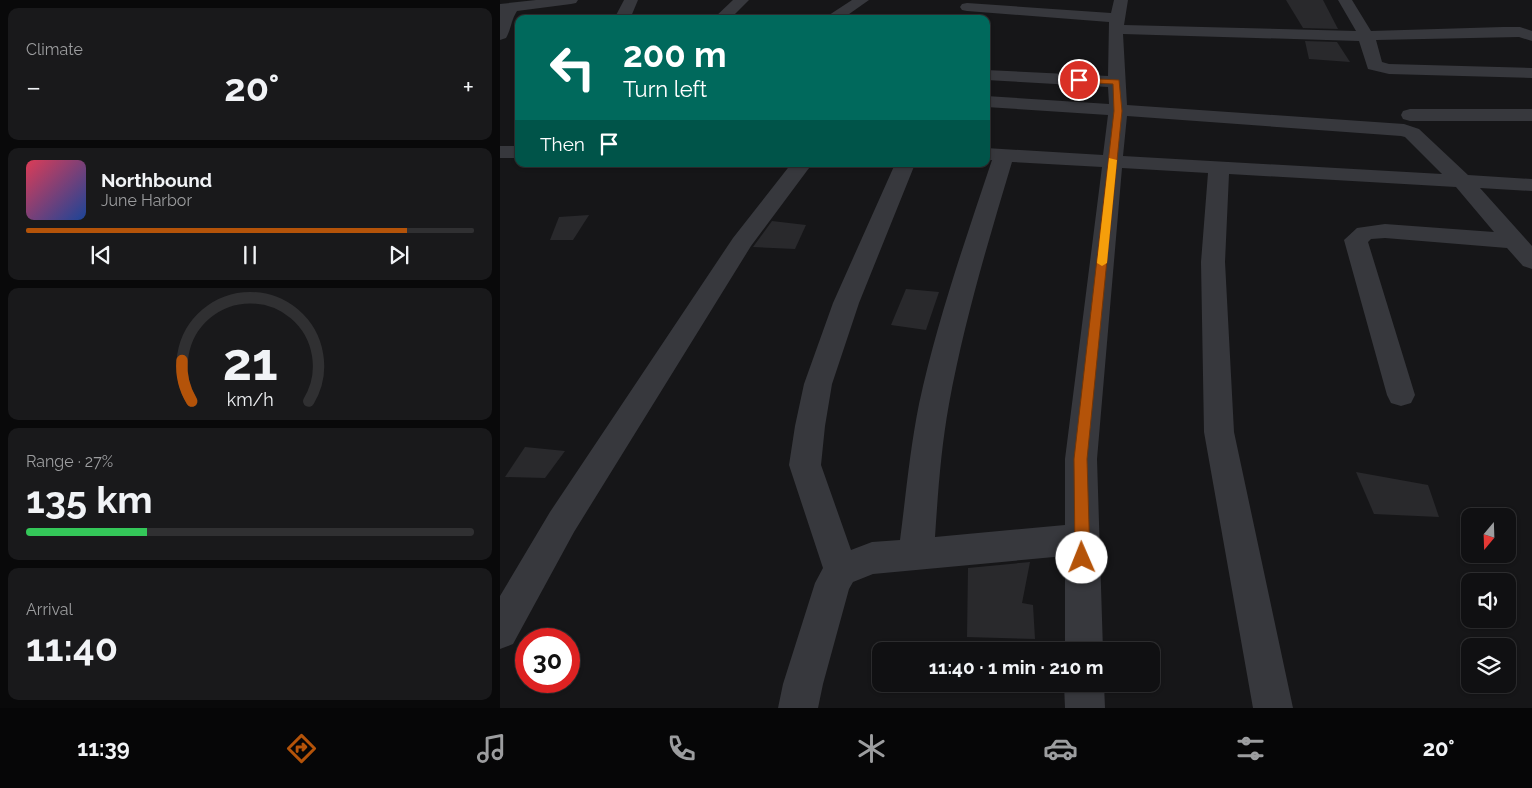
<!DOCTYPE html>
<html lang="en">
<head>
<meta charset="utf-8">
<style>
	:root { --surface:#101012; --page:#19191b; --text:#f1f3f6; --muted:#9c9d9f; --line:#303032; --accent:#b45309 }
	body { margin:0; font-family:Raleway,sans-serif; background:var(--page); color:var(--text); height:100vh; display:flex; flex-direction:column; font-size:19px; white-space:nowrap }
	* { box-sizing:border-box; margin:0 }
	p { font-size:16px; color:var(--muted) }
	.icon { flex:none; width:28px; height:28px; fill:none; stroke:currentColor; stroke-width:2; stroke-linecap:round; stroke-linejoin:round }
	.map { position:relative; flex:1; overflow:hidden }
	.drawer { display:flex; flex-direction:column; gap:8px; padding:8px; background:#09090a; width:500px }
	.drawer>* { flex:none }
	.guide { position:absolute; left:15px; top:15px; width:475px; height:152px; border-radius:10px; box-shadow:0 1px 4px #0004,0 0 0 1px var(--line); background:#00695c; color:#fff; overflow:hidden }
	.needle { width:32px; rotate:199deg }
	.controls { position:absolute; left:961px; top:508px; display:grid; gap:10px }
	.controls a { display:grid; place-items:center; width:55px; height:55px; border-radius:10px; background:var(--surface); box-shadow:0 1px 4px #0004,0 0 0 1px var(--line); font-size:25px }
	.speed { position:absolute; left:15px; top:628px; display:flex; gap:10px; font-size:25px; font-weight:700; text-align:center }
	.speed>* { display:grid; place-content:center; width:65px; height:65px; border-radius:50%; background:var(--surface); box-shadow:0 1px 4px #0004,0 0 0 1px var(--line); line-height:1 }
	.speed .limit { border:8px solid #d22; background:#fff; color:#111 }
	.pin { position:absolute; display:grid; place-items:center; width:42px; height:42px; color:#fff; margin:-21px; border:2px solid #fff; border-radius:50%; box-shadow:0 1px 5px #0007 }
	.me { position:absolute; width:55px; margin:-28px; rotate:359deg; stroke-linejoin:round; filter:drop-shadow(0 0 4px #0008) }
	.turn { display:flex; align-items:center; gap:18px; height:105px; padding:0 25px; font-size:22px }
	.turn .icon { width:65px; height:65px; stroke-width:2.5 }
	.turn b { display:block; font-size:35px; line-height:42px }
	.then { display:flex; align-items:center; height:48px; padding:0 25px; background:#0003; gap:10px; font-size:19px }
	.big { font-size:38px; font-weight:700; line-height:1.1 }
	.drawer .card { flex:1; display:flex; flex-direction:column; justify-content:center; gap:8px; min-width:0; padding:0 18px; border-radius:10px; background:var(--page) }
	.drawer .dial { align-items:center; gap:0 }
	.dial svg { height:130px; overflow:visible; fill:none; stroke:var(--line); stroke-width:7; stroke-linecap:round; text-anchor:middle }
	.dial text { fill:var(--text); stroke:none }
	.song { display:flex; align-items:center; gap:15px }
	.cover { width:60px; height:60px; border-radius:8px; background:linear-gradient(135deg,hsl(350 70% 55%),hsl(220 70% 35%)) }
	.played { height:5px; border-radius:2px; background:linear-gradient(90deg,var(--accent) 85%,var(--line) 85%) }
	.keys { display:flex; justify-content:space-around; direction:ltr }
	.heat { display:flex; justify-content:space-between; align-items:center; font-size:28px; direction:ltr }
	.charge { height:8px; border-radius:4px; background:linear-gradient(90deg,#34c759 27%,var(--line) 0) }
	.trip { position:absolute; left:372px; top:642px; width:288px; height:50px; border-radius:10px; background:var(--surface); box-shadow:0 1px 4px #0004,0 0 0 1px var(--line); font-weight:700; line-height:50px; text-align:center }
	.tab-bar { display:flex; height:80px; justify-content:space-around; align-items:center; background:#060607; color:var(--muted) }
	.tab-bar .icon { width:35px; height:35px }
	.tab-bar .active { color:var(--accent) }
	.tab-bar b { font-size:22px; color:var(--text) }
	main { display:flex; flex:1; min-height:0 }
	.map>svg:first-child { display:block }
</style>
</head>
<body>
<main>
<section class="drawer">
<div class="card"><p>Climate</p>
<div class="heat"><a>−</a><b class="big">20°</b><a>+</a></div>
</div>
<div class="card">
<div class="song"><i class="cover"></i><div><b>Northbound</b><p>June Harbor</p></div></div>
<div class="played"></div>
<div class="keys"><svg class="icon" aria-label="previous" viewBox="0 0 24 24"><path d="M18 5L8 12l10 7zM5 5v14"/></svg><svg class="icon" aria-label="pause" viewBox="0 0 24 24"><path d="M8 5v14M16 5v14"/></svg><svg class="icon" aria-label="next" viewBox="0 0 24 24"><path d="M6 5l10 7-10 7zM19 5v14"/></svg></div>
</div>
<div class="card dial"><svg viewBox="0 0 100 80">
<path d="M14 69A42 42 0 1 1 86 69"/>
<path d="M14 69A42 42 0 0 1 8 44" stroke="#b45309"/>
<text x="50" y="56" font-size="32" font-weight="700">21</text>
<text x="50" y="72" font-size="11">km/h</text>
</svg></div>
<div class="card"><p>Range · 27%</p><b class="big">135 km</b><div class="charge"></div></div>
<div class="card"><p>Arrival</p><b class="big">11:40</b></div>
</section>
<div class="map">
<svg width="1032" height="708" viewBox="0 0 1032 708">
	<rect width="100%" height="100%" fill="#161618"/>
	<g fill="#29292c">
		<path d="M786,0H823L838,29L803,28Z"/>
		<path d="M805,41L837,42L850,62L809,59Z"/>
		<path d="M89,215L73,240H50L59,217Z"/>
		<path d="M272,221L306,225L295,249L253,247Z"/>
		<path d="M406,289L439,292L426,330L391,325Z"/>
		<path d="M25,447L65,451L45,478L5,477Z"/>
		<path d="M856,472L928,485L939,517L874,514Z"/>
		<path d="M530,562L522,603L533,605L535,639L467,637L468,568Z"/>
	</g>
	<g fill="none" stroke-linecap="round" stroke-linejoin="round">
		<g fill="#37383d" fill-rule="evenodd">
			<path d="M36,0H78L76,3L71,4L17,11C11,20 11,30 6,38L0,40V4Z"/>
			<path d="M124,0H138L130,19H114Z"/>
			<path d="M233,0H249L230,19H213Z"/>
			<path d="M352,0H369L342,19H323Z"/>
			<path d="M614,0H628L624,25L856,31L838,0H852L871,31L1003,27H1020L1032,31V41L1019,37L876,40L882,62L889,64L1032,68V78L889,74L868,69L859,41L623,34L627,105L904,124L919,129L968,175L1032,179V191L980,188L1032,246V269L1023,266L1007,248L885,238L871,239L868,242L915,395L911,403L901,406L891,403L887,395L844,240L857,228L885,224L994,232L956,187L729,174L725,262L734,432L793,708H753L704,432L701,262L708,173L622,168L597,459L603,651H565V556L373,574L353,582L349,589L323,684L318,708H278L283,684L315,583L323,568L289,465L295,426L304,384L333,303L395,164H415L359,303L332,384L325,426L321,465L351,550L372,542L400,540C406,494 410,449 419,404C437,321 465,241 492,160H486V148L603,155L608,115L486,107V96L609,104L608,87L486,80V70L608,76L609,22L467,11L462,10L460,7L462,4L467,3L611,13ZM627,116L901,136L905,137L942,174L623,156ZM512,162L602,167L565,459V525L435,537C438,492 441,448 449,404C464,322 488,242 512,162Z"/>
			<path d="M910,109H1032V121H910L903,119L901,115L903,111Z"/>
			<rect x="0" y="146" width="19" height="12"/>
			<path d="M291,164H312L251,246L74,532L13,644L0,649V596L50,512L233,238Z"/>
			<path d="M564,684H604L605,708H565Z"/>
		</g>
	</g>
	<path fill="#b45309" stroke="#753606" d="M579,78L619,80L622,111L587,459L590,558L587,563L582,565L577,563L575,558L574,459L614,111L613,84L576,82V79Z"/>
	<path fill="#f59e0b" d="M609,158L617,160L607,263L602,266L597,263Z"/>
</svg>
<div class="controls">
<a><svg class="needle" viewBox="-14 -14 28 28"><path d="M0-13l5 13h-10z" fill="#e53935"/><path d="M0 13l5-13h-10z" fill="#9c9d9f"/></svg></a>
<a><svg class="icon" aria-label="sound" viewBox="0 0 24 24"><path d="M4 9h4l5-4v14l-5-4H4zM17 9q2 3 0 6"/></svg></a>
<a><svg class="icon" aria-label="layers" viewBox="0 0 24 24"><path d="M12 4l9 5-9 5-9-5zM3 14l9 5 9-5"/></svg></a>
</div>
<div class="speed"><div class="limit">30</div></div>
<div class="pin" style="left:579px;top:80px;background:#d93025"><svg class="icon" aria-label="arrive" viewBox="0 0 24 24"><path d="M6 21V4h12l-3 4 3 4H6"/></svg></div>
<svg class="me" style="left:582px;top:558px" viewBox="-20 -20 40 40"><circle r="19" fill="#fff"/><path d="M0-13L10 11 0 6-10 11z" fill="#b45309"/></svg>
<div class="trip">11:40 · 1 min · 210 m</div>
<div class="guide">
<div class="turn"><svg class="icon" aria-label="left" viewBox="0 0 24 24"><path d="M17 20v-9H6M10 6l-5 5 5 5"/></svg><div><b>200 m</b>Turn left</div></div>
<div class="then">Then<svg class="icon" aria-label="arrive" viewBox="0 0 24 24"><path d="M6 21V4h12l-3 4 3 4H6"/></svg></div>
</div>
</div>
</main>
<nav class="tab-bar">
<b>11:39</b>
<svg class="icon active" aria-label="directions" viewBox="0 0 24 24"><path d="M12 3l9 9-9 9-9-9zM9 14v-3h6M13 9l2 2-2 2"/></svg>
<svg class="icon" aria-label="music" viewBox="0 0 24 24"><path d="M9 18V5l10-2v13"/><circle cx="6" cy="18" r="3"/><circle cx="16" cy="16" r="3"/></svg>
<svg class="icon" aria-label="phone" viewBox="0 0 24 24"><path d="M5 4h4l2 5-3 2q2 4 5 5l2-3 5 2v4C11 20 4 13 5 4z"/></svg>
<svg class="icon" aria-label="climate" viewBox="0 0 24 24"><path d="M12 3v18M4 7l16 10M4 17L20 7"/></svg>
<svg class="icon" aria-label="car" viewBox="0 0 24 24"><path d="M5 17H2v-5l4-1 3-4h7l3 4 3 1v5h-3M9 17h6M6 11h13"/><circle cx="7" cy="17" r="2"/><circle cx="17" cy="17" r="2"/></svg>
<svg class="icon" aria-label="filters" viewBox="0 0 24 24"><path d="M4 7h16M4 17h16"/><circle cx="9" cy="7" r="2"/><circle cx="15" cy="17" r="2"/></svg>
<b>20°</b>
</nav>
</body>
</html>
